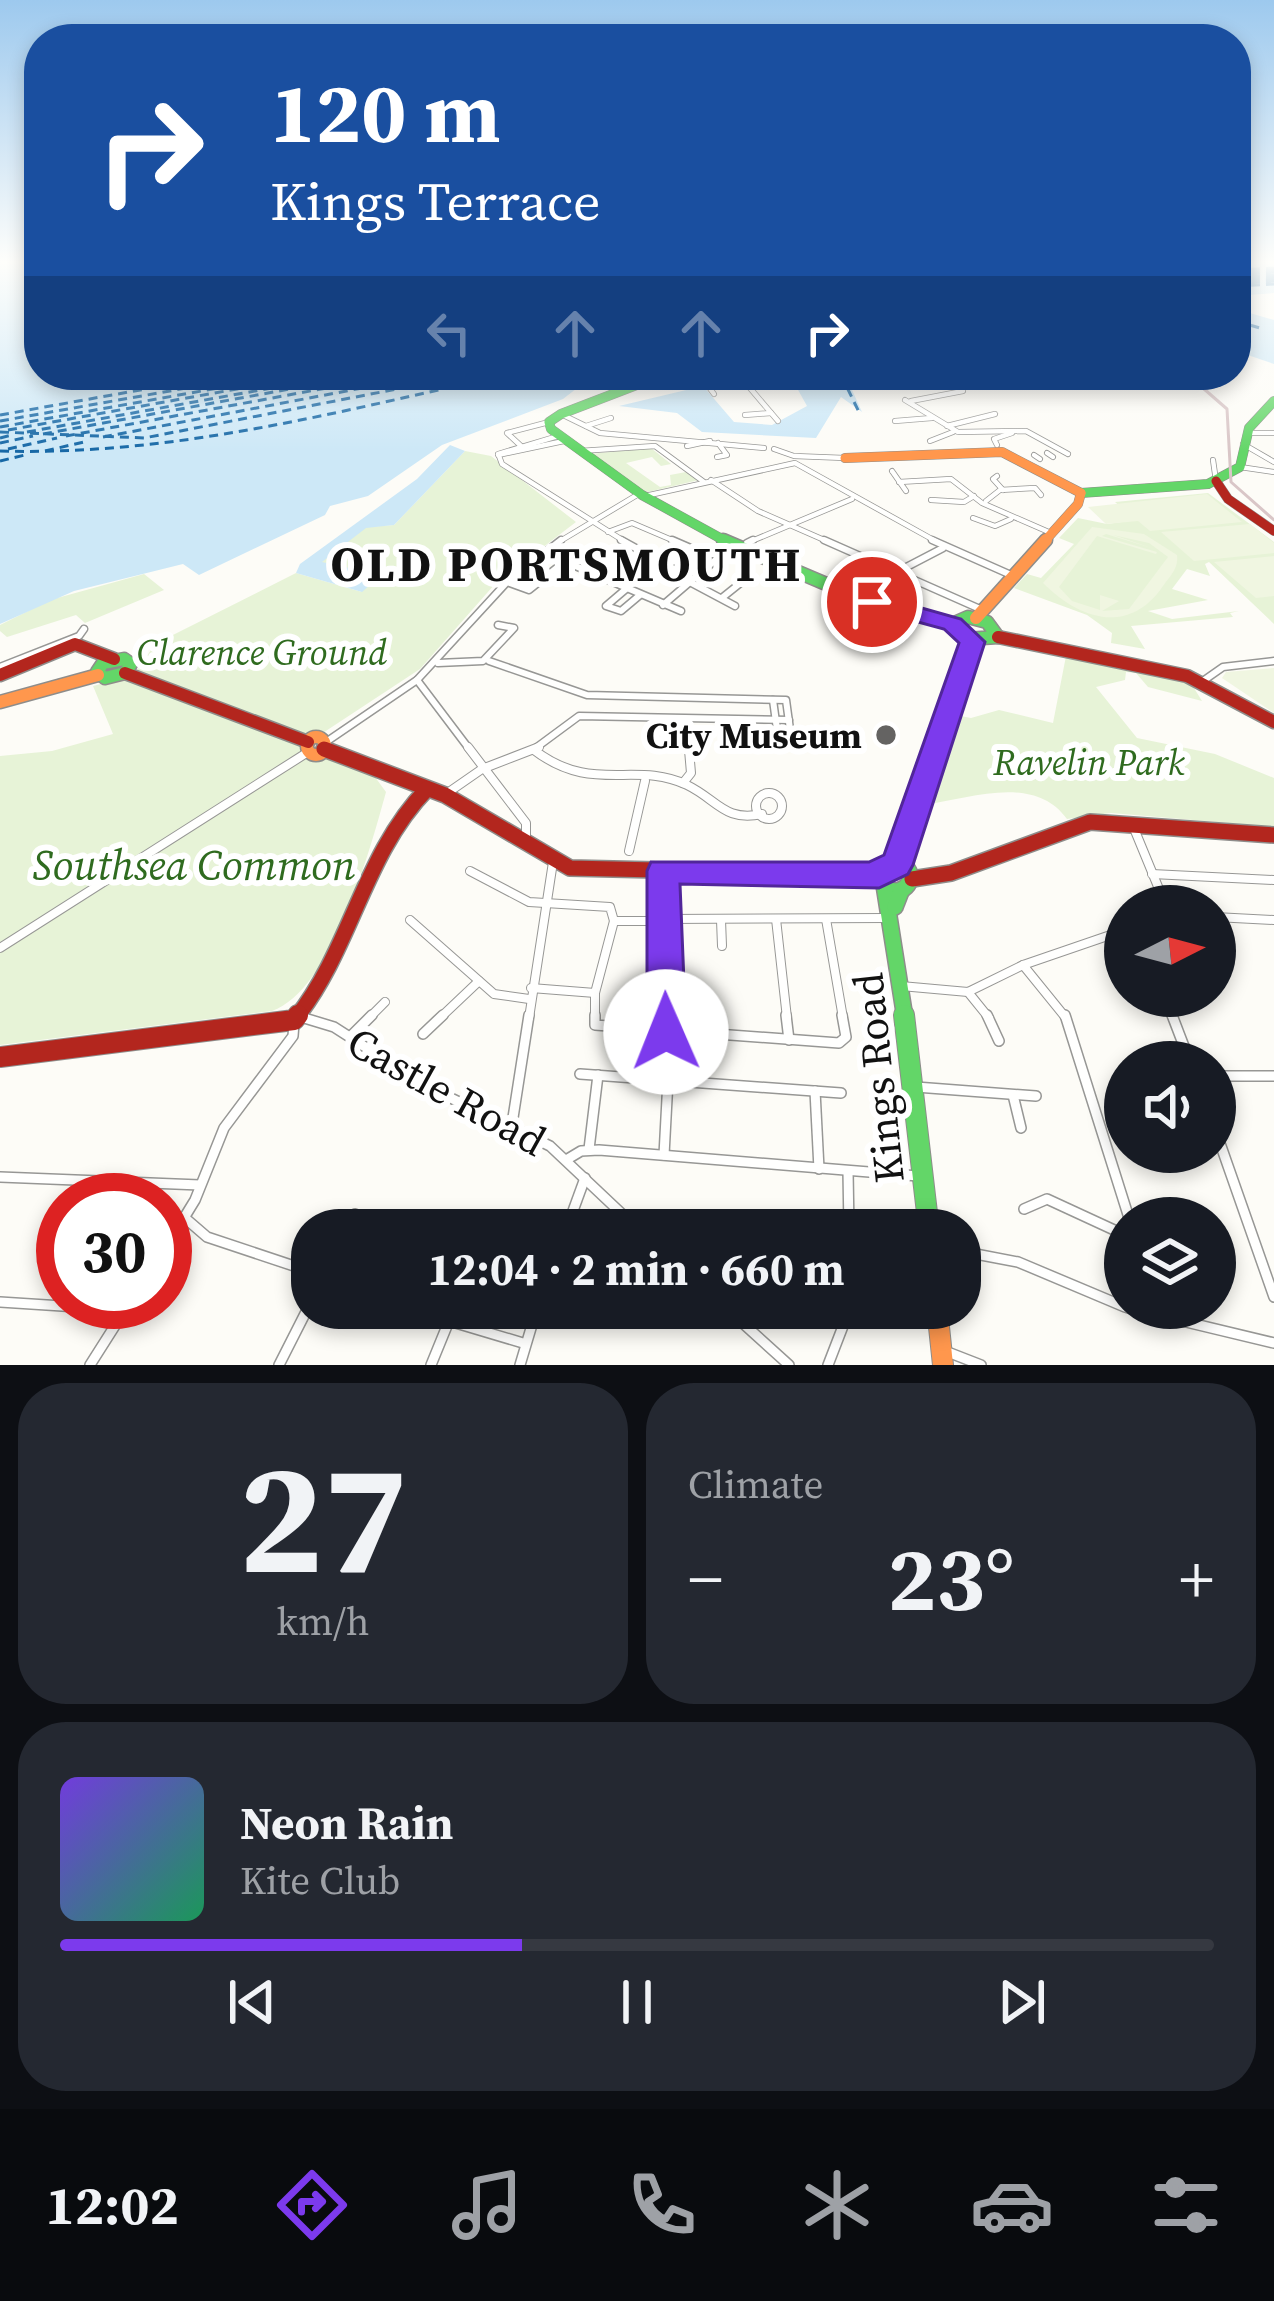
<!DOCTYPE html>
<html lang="en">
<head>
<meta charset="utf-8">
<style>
	:root { --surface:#171b24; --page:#242831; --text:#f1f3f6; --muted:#9ea1a6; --line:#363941; --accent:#7c3aed }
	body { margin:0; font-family:"Source Serif 4",serif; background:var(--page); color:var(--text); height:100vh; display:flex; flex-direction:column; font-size:45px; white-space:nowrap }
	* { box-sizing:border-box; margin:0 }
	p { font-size:39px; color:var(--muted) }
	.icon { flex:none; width:66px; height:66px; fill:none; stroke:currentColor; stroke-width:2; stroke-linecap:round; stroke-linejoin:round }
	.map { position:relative; height:1365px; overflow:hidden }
	.drawer { display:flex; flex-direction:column; gap:18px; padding:18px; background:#0d0f14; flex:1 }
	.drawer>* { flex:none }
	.top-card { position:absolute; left:24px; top:24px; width:1227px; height:366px; border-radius:48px; box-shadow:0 6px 18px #0003; background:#1a4fa0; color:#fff; overflow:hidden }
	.needle { width:78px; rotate:84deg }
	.controls { position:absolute; left:1104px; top:885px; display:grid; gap:24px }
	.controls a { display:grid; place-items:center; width:132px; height:132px; border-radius:50%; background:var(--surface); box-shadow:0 6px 18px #0003; font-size:60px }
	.speed { position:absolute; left:36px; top:1173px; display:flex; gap:24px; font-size:60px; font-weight:700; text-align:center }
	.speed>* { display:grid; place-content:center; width:156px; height:156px; border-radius:50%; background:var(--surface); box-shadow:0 6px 18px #0003; line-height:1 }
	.speed .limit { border:18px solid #d22; background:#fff; color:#111 }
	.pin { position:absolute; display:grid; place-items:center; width:102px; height:102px; color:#fff; margin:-51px; border:6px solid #fff; border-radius:50%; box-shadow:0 3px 12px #0007 }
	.me { position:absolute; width:132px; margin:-66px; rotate:359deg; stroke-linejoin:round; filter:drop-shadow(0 0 9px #0008) }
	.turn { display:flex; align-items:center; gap:42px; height:252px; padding:0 48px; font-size:54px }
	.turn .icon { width:156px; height:156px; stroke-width:2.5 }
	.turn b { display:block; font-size:84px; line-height:102px }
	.lanes { display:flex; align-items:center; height:114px; padding:0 48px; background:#0003; justify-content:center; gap:60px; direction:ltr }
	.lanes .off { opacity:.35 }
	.big { font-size:90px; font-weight:700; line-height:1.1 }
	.drawer .card { flex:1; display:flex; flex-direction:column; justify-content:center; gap:18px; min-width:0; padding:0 42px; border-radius:48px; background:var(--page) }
	.drawer .dial { align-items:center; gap:0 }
	.dial b { font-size:156px; line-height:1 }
	.song { display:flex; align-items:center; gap:36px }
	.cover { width:144px; height:144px; border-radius:18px; background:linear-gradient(135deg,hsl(260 70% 55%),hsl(150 70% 35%)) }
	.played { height:12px; border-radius:6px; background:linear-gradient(90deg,var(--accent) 40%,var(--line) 40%) }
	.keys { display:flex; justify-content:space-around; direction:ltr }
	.heat { display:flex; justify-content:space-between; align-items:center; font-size:66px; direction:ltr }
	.drawer .tiles { flex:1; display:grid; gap:18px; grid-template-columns:1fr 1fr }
	.card:last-child { grid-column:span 2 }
	.trip { position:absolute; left:291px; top:1209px; width:690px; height:120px; border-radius:48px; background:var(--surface); box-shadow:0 6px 18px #0003; font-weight:700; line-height:120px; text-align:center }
	.dock { display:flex; height:192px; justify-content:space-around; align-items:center; background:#090b0e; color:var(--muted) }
	.dock .icon { width:84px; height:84px }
	.dock .active { color:var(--accent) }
	.dock b { font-size:54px; color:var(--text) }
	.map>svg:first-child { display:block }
</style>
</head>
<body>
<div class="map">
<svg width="1274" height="1365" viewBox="0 0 1274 1365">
	<rect width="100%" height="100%" fill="#fdfcf7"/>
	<g fill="#e7f3d7">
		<path d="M651,448L671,464L661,466L652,457L626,463L660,487L671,485L670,475L686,472L699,480L648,492L642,491L589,454Z"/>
		<path d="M465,451L491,456L576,522L495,584L420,669L300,748L375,777L386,792C370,850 332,990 272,1011L0,1045V756L52,751L113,734L93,686L134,675L155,644L296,573L362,592L320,563L366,527L394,525Z"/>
		<path d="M1208,493L1274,542V624L1209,562L1205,564L1210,576L1187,569L1172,589L1208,600L1148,611L1172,619L1239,611L1230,613L1233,617L1131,626L1145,649L1111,643L1112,633L1087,615L1014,588L1027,574L1041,578L1074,544L1059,538L1078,518L1107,524L1136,520L1115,502Z"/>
		<path d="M144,574L164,590L85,623L76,615L7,637L0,631V625L50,600Z"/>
		<path d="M1066,656L1189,680L1202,701L1148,687L1136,673L1126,672L1125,680L1096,687L1137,738L1215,754L1274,778V827L1111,813L1067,819C1034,774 972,798 924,805L955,715L971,718L999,710L1053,723Z"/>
	</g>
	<g fill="#f0f6e1" fill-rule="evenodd">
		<path d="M1207,494L1242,522L1150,531L1138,521L1106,524L1088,507Z"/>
		<path d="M1250,524L1274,543V553L1194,561L1161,532Z"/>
		<path d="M1092,527L1144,534L1177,555C1179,569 1169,577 1161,589C1127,635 1079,619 1043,583ZM1106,534L1152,548L1113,535L1149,543L1168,557L1129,609L1102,611L1119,601L1100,595V610L1072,601L1059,587L1097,536L1156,554L1157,552L1102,536Z"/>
		<path d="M1274,556V596L1256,598L1214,562Z"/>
		<path d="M1274,668V713L1222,678L1226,672Z"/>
	</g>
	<g fill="#cde8f7">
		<path d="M0,261H39V375H594L563,399L442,445L368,496L330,506L325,515L199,575L183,564L74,591L0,624Z"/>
		<path d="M1236,261H1274V293L1236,296Z"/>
		<path d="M1236,309L1274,320V364L1236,351Z"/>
		<path d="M856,375L848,381L862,412L841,397L816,438L702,432L677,413L619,406L703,386L734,422L772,425L807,406L792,379L742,377Z"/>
		<path d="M450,445L465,451L394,525L366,528L322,562L381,575L362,592L296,573L300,564L417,479Z"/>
	</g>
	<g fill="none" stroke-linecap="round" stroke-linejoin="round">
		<g stroke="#1768a6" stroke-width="3" stroke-dasharray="9 6" stroke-linecap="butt">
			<path d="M1236,270L1274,268"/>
			<path d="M1236,272L1274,270"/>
			<path d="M1236,275L1274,272"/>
			<path d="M1236,277L1274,275"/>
			<path d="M1236,279L1274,277"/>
			<path d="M1236,282L1274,279"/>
			<path d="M1236,284L1274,281"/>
			<path d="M1236,286L1274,284"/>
			<path d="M1236,321L1260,328"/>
			<path d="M841,375L859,412"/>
			<path d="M0,415L224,375"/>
			<path d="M0,421L260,375"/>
			<path d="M0,427L291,375"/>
			<path d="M8,430L315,375"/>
			<path d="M0,432L144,438L469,375"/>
			<path d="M27,432L344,375"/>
			<path d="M43,434L367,375"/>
			<path d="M66,436L397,375"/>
			<path d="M103,437L431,375"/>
			<path d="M0,438L12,435"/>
			<path d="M0,443L33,436"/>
			<path d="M8,449L57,438"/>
			<path d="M0,451C174,456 337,412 505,375"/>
			<path d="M45,451L88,441"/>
			<path d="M0,461L29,454"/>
		</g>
		<g stroke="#979795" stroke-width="4.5">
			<g id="street-far4">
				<path d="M739,375L747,384"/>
				<path d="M722,384L743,382"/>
			</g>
		</g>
		<g stroke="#979795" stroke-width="6">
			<g id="street-far3">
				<path d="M744,381L778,421"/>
				<path d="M714,394L708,386L743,382"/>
				<path d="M905,400L958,432L1026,431L1068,454"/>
				<path d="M911,401L963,391"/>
				<path d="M561,414L600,433L764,448"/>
				<path d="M745,415L771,413"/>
				<path d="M895,421L932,418"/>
				<path d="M586,426L611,418"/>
				<path d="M947,426L995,414"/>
				<path d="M1248,433H1274"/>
				<path d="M930,441L953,432"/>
				<path d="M1243,444L1274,462"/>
				<path d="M997,445L994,439L1012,433"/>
				<path d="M521,446L507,433L549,422"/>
				<path d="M687,446L710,441"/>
				<path d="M774,449L794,456L845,458"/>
				<path d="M580,451L655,446L704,482"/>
				<path d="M1047,453L1053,457"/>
				<path d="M498,454L558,436"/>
				<path d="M498,455L564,441"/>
				<path d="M1034,455L1040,459"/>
				<path d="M499,456L502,464L627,543"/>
				<path d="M717,457L727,455L718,443"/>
				<path d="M1213,460L1216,481"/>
				<path d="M1240,467L1274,472"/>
				<path d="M892,471L906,491"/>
				<path d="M997,476L993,479L1003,490"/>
				<path d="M711,480L758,511L831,543"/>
				<path d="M899,482L951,479L982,503L1051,533"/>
				<path d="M645,496L795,463L939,543"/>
				<path d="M931,500L964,502L974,496"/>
				<path d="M986,501L1000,490L1035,488L1041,495"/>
				<path d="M973,518L995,526L1011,519"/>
				<path d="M608,532L632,523L679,543"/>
				<path d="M557,543L637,495"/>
				<path d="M747,543L852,499"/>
			</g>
		</g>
		<g stroke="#979795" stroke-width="9">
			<g id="street-far2">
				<path d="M621,540L690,578"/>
				<path d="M672,540L695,550"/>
				<path d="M824,540L980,609"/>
				<path d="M932,540L1011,575"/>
				<path d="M747,543L753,540"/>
				<path d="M545,553L681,611"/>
				<path d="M668,564L695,550"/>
				<path d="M895,573L943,548"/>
				<path d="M688,581L735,606"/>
				<path d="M507,582L529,590L564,562"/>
				<path d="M626,589L606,606L621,611L640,595"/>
				<path d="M723,597L743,581"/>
				<path d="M663,605L733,545"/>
				<path d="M489,661L587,695L786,700L792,744"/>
				<path d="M438,663L483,661L514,628L498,625"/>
				<path d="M0,667L79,636L84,629"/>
				<path d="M417,680L470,750"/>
				<path d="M1203,681L1223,667L1274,661"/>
				<path d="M773,700L779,744"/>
				<path d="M326,742L417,680L507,582L561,540"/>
				<path d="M533,750L579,716L789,720"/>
			</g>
		</g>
		<g stroke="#979795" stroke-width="10">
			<g id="street-far1">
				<path d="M468,747L526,823V838"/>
				<path d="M534,750C593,795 634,760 687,785C718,800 724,822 762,814"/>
				<path d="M683,783L691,773L689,750"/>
				<circle cx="769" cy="806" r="13"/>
				<path d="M446,794L482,769L539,747"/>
				<path d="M1133,826L1166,906"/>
				<path d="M629,851L645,781"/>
				<path d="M470,871L529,902L610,907L614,921"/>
				<path d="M663,871L666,1018"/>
				<path d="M1152,874L1274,880"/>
				<path d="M1215,917L1274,920"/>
				<path d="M665,919L889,918"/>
				<path d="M776,919L787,1018"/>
				<path d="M826,919L843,1018"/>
				<path d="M410,920L494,994L529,999"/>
				<path d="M721,920L722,946"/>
				<path d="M0,948L308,752"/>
				<path d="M1023,965L1066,1018"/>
				<path d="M901,986L968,992L1023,965L1125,930"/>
				<path d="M531,988L595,993"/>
				<path d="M968,992L989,1018"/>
				<path d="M369,1018L385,1002"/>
				<path d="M440,1018L479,981"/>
				<path d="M529,1018L553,862"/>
				<path d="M595,1018V993L614,921H665"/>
				<path d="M1173,1018L1167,1003H1201L1198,996"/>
			</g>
		</g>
		<g stroke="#979795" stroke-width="12">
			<g id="street">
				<path d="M595,1015V1025L839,1043L846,1037L842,1015"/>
				<path d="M666,1015V1032"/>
				<path d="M786,1015L789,1040"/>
				<path d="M987,1015L999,1041"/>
				<path d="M1065,1015L1129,1218"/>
				<path d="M1172,1015L1190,1062"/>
				<path d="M301,1017L334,1027L426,1086L550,1146L639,1230"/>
				<path d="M423,1034L443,1015"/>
				<path d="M350,1037L372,1015"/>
				<path d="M580,1074L841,1093"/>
				<path d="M1215,1076H1274"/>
				<path d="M916,1087L1036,1096"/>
				<path d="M815,1091L819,1169"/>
				<path d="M1013,1095L1021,1128"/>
				<path d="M512,1124L529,1015"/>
				<path d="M1215,1129L1274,1297"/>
				<path d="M589,1149L598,1075"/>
				<path d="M664,1155L668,1080"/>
				<path d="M566,1160L581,1151L599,1150L918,1176"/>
				<path d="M848,1171L849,1230"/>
				<path d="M0,1177L200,1185"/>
				<path d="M1024,1209L1047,1199L1125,1235"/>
				<path d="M185,1218L207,1237L312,1272"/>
				<path d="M353,1230L355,1214"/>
				<path d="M566,1230L585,1178"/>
				<path d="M165,1249L195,1200L224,1128L293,1036L294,1023"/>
				<path d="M960,1251L1018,1262L1125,1307"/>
				<path d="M0,1302L124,1310"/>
				<path d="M726,1308L789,1365"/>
				<path d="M1128,1308L1274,1343"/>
				<path d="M945,1351L981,1365"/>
				<path d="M90,1365L130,1302"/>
				<path d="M279,1365L312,1300"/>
				<path d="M431,1365L449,1321L523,1343"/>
				<path d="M520,1365L537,1308"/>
				<path d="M828,1365L850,1308"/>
			</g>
		</g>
		<g stroke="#8e8d8b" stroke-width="8">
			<path id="fast-far4" d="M639,384L664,375"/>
		</g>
		<g stroke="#8e8d8b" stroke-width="10">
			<g id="fast-far3">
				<path d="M647,381L561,414L549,422L551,429L642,495L729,543"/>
				<path d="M1081,493L1208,484L1240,467L1249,428L1274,401"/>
			</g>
		</g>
		<g stroke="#8e8d8b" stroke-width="15">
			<g id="fast-far2">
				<path d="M723,540L845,592L952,624"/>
				<path d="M968,617L987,622L998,637L966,639L952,624Z"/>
				<path d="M124,659L131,664L125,673L105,678L97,672L103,663Z"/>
			</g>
		</g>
		<g stroke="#8e8d8b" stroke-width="18">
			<g id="fast-far1">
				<circle cx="896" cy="877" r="14"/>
				<path d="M884,885L905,1018"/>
				<path d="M895,907L902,889"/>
			</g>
		</g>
		<g stroke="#8e8d8b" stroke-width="22">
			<path id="fast" d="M904,1015L929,1230"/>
		</g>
		<g stroke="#8e8d8b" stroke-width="10">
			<g id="slow-far2">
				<path d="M845,458L1002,452L1081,493"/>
				<path d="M1043,543L1078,504L1081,493"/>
			</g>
		</g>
		<g stroke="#8e8d8b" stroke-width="15">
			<g id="slow-far1">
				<path d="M976,618L1046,540"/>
				<path d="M0,702L98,675"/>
				<circle cx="316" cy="746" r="9"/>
			</g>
		</g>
		<g stroke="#8e8d8b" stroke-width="22">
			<path id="slow" d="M937,1308L943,1365"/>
		</g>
		<g stroke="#8e8d8b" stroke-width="10">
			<path id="jam-far3" d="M1216,481L1228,499L1274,531"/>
		</g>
		<g stroke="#8e8d8b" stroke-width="15">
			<g id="jam-far2">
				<path d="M998,637L1187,676L1274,722"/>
				<path d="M125,673L308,742"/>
				<path d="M0,675L75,644L114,659"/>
				<path d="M936,750L972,642"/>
			</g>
		</g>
		<g stroke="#8e8d8b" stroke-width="18">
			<g id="jam-far1">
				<path d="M324,749L445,795L570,868L879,875"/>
				<path d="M897,865L937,747"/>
				<path d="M912,879L951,873L1090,822L1274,835"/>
				<path d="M296,1018C352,947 363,855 427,789"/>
			</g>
		</g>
		<g stroke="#8e8d8b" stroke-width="22">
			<path id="jam" d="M0,1057L294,1020L298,1015"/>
		</g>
		<use href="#street-far4" stroke="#fffffe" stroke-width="3"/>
		<use href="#street-far3" stroke="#fffffe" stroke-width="4.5"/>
		<use href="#street-far2" stroke="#fffffe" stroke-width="6"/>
		<use href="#street-far1" stroke="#fffffe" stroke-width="8"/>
		<use href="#street" stroke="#fffffe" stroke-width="9"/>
		<use href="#fast-far4" stroke="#63d668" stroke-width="6"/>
		<use href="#fast-far3" stroke="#63d668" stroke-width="9"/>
		<use href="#fast-far2" stroke="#63d668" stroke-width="12"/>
		<use href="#fast-far1" stroke="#63d668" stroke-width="15"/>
		<use href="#fast" stroke="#63d668" stroke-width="20"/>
		<use href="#slow-far2" stroke="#ff974d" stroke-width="9"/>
		<use href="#slow-far1" stroke="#ff974d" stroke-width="12"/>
		<use href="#slow" stroke="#ff974d" stroke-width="20"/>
		<use href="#jam-far3" stroke="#b3261e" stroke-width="9"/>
		<use href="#jam-far2" stroke="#b3261e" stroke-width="12"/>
		<use href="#jam-far1" stroke="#b3261e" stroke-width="15"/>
		<use href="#jam" stroke="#b3261e" stroke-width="20"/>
		<path stroke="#d9c6c7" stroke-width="3" d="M1188,375L1227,409L1231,482L1274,520"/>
	</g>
	<linearGradient id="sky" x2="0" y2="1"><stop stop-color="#9dc9ee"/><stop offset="0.58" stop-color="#fefefb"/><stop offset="1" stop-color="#fefefb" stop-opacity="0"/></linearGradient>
	<rect width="1274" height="452" fill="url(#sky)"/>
	<path fill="#7c3aed" stroke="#51269a" stroke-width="3" d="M872,594L961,619L985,642L913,865L908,874L879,888L680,884L686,1032L680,1043L666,1048L653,1043L647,1032V871L651,862H869L884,855L959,643L944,629L863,607V596Z"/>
	<circle fill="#646362" stroke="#fff" stroke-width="4.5" cx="886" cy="735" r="12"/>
	<g text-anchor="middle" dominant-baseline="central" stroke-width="12" stroke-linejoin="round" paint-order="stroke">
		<g font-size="36" font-style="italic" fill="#2f6b1f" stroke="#fff">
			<text x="262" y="652">Clarence Ground</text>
			<text x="1089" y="762">Ravelin Park</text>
		</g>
		<g font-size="36" font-weight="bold" fill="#111" stroke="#fff" text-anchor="end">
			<text x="862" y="735">City Museum</text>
		</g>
		<g font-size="42" font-style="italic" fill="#2f6b1f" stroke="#fff">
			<text x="194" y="865">Southsea Common</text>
		</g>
		<g font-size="42" fill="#111" stroke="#fff">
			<text transform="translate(878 1078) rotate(-96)">Kings Road</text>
			<text transform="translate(447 1091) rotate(29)">Castle Road</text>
		</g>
		<g font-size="48" font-weight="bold" letter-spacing="3" fill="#111" stroke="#fff">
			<text x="567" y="564">OLD PORTSMOUTH</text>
		</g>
	</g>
</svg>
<div class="controls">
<a><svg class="needle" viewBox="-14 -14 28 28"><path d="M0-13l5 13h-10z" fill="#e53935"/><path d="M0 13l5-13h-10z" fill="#9ea1a6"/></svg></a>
<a><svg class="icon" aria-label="sound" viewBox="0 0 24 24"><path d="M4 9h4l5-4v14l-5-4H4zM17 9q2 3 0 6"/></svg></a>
<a><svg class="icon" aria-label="layers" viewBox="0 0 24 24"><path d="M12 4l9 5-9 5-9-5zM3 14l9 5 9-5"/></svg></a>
</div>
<div class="speed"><div class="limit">30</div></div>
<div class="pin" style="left:872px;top:602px;background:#d93025"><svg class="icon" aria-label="arrive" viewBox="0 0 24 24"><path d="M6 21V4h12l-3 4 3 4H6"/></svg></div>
<svg class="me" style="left:666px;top:1032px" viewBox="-20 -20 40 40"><circle r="19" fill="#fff"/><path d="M0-13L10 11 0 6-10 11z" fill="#7c3aed"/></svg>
<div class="trip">12:04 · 2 min · 660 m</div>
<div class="top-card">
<div class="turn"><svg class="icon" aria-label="right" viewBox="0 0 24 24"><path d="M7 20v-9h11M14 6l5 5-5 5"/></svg><div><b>120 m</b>Kings Terrace</div></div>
<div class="lanes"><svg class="icon off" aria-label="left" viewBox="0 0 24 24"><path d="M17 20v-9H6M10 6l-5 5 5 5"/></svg><svg class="icon off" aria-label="ahead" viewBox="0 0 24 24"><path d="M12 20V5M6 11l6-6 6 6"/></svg><svg class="icon off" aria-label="ahead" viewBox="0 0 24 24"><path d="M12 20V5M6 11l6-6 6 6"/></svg><svg class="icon" aria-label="right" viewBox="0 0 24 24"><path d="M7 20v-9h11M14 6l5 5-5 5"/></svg></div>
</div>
</div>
<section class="drawer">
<div class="tiles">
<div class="card dial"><b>27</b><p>km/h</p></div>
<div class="card"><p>Climate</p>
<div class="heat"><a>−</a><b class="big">23°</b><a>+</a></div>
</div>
<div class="card">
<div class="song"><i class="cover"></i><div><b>Neon Rain</b><p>Kite Club</p></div></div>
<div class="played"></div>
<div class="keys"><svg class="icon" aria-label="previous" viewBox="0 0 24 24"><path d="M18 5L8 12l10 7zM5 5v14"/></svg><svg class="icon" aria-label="pause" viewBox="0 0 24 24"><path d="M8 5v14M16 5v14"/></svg><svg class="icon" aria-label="next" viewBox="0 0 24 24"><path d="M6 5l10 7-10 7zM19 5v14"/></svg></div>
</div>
</div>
</section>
<nav class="dock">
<b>12:02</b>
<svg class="icon active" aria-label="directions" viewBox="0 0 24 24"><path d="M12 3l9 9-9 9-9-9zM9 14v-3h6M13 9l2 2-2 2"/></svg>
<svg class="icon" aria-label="music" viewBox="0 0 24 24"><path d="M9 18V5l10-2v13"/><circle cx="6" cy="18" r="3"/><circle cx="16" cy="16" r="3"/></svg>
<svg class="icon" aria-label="phone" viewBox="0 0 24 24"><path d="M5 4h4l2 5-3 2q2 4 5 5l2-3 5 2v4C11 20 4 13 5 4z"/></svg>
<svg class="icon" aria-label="climate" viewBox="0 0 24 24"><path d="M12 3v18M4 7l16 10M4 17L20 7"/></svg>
<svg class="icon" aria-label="car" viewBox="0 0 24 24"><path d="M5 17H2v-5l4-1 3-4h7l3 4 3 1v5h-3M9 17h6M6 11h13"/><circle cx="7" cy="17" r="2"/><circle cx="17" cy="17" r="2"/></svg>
<svg class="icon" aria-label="filters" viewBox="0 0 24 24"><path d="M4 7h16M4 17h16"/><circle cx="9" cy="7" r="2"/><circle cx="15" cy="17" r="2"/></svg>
</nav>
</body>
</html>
